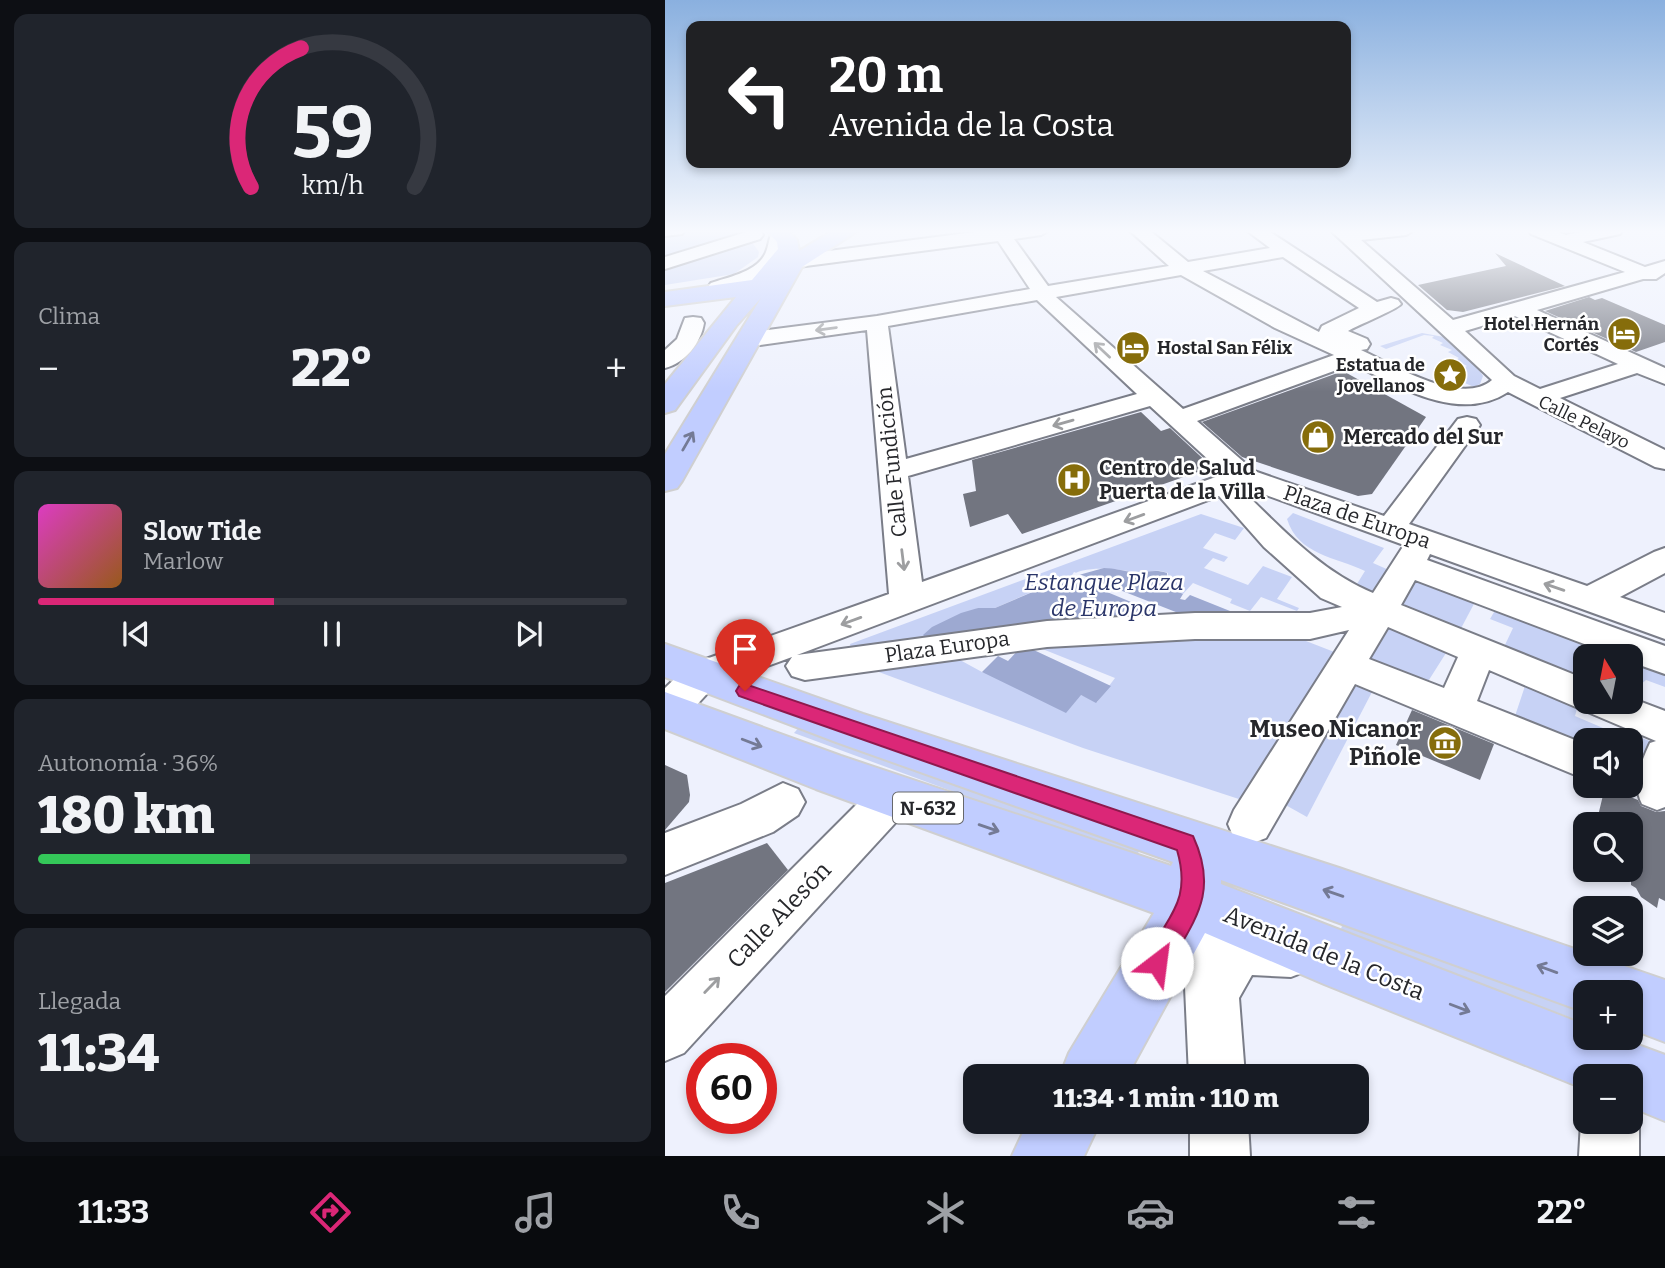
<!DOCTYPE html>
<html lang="es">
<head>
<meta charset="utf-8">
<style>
	:root { --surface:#171b24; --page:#20242c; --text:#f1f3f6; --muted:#9ea1a6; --line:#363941; --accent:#db2777 }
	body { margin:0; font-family:Bitter,serif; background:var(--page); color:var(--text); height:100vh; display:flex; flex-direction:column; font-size:26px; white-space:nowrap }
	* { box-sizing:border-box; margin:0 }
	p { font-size:23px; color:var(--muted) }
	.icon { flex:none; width:38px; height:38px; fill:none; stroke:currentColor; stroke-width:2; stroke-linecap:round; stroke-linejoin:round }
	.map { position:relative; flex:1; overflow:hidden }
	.drawer { display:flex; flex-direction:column; gap:14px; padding:14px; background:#0d0f14; width:665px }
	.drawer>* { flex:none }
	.banner { position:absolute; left:21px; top:21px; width:665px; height:147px; border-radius:14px; box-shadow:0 4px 10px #0003; background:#202124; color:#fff; overflow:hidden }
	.needle { width:46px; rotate:350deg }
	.buttons { position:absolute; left:908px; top:644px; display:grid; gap:14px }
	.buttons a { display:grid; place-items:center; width:70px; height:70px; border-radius:14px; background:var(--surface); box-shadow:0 4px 10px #0003; font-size:35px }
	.speed { position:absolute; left:21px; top:1043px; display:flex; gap:14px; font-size:35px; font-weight:700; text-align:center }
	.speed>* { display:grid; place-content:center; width:91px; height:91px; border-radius:50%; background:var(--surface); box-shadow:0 4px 10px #0003; line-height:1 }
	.speed .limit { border:10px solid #d22; background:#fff; color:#111 }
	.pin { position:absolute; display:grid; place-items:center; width:60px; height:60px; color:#fff; margin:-72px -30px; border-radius:50% 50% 50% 0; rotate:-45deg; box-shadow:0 0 7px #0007 }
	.pin .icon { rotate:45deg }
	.me { position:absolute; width:77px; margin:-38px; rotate:30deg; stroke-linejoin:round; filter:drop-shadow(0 0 5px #0008) }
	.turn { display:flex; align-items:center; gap:24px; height:147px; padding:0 28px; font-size:32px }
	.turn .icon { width:91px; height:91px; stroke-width:2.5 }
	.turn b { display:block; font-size:49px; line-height:60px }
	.big { font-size:52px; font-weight:800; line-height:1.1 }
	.drawer .card { flex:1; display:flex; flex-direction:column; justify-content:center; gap:10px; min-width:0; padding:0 24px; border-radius:14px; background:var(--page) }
	.drawer .dial { align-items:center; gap:0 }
	.dial svg { height:182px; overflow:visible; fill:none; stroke:var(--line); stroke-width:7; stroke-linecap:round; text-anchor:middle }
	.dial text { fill:var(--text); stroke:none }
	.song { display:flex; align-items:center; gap:21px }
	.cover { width:84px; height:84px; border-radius:10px; background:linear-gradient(135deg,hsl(310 70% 55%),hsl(30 70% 35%)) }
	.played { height:7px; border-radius:4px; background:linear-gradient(90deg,var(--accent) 40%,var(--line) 40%) }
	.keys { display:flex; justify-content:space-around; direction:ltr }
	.heat { display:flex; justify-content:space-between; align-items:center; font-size:38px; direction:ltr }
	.charge { height:10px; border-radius:5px; background:linear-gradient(90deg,#34c759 36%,var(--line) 0) }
	.trip { position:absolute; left:298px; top:1064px; width:406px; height:70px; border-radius:14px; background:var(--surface); box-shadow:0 4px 10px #0003; font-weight:800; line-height:70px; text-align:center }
	.dock { display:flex; height:112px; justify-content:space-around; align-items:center; background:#090b0e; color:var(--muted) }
	.dock .icon { width:49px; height:49px }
	.dock .current { color:var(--accent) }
	.dock b { font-size:32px; color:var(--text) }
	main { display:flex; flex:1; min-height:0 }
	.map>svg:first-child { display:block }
</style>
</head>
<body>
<main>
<section class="drawer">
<div class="card dial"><svg viewBox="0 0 100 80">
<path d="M14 69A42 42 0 1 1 86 69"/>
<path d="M14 69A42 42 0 0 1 36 8" stroke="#db2777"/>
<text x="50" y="56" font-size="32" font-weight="700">59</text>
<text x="50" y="72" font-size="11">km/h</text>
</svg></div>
<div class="card"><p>Clima</p>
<div class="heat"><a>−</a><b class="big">22°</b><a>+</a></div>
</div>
<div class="card">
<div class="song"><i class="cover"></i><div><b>Slow Tide</b><p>Marlow</p></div></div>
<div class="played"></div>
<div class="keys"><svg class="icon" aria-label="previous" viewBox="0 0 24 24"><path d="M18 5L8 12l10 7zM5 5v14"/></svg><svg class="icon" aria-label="pause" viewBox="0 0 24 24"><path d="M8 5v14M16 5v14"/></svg><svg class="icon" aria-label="next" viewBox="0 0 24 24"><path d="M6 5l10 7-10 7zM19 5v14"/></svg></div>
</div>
<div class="card"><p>Autonomía · 36%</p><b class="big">180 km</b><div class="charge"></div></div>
<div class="card"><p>Llegada</p><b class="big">11:34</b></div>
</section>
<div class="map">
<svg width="1000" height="1156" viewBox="0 0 1000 1156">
	<rect width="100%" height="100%" fill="#eef1fd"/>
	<g fill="#c7d2f5">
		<path d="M31,230H78L94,252L93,257L69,274L0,285V232Z"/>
		<path d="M757,333L779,337L815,371L818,376L815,384L809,387L793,380L773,376V370L793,371L802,366L791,360L794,358L783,352L787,350L775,345L778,343L767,338L769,336L759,335L721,349L715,346Z"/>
		<path d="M628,513L719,548L708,563L726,571L707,599L687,592L700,571C671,557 633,555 622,519Z"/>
		<path d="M536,514L579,528L570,540L550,533L538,548L563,557L559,562L548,558L539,568L583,585L598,566L627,577L612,599L634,608L632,611L596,597L585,611L565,603L567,599L528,583L518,594L503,587V573C488,567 482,575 470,572C454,570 418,564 405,577L409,581L376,588L330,608H313L262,639L186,649L185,644Z"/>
		<path d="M748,578L811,600L793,634L729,609Z"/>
		<path d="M832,607L962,656H920V664L912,661L907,674L839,647L848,628L825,619Z"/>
		<path d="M722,624L807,658L804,663L781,653L762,683L702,658Z"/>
		<path d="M623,634L677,655L583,802L418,748L195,665L284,654L317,672L416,695L432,702L450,678L360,642Z"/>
		<path d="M966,658L1000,671V687L981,680L975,685L966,681Z"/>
		<path d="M821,668L914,701L910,716L959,737L961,732L993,744L988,775L966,766V740H920V748L849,719L860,686Z"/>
		<path d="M682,683L707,692L642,817L617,803Z"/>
		<path d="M138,723L476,846L471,859L129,733Z"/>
		<path d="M679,918L920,1004V1023L675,933Z"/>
	</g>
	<g fill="#9da9d1">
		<path d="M439,568C449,568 458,571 467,572C480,574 488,568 502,573L503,587L518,594L515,599L520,600L525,595L565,611L561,617L262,639L258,635L267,627L296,613L313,608H330L377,588L409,581L410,576Z"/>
		<path d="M358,645L446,686L431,703L416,695L401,713L317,672L333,656L343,661Z"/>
	</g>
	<path fill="#eef1fd" d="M409,572L526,618L507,619L406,577Z"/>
	<g fill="#727580">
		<path d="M830,253L900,286L798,312L782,310L753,285L841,266Z"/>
		<path d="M924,297L930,300L937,298L1000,325V342L971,352L880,311Z"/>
		<path d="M678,371L761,417L707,494L693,496L577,457L537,422Z"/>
		<path d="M476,412L496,431L505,428L547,467L357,534L343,514L305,527L298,494L311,491L307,460Z"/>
		<path d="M747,710L829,744L815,780L731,745Z"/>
		<path d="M0,765L22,775L25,795L24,802L0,830Z"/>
		<path d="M940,787L973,800L976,806L991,812L1000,811V901L994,898L992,908L976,897L971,888L966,885V824H931Z"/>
		<path d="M102,843L123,870L0,992V883Z"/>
	</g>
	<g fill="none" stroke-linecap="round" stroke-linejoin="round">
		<g stroke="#7a7d88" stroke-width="4">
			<g id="minor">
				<path d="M0,230H20L17,234L0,236Z"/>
				<path d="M88,230L95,231L98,235L95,239L0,269V257Z"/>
				<path d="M108,230L124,232C121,241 121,251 116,259C106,277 65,296 46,291L43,287L46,283C63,277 93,272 101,252C104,245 104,237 108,230Z"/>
				<path d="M325,230H385L376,235L349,239L383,286L504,266L464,230H484L523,262L605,248L581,230H602L712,302L726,298L733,300L736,304C731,310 693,325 683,331L702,339L705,344L702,349L696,350C727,364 796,407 827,380L665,230H750L741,235L696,240L788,320L960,272L866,234L863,230H888L901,235L925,230H958L955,234L918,242L980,267L1000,261V273L991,279H978L872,310L1000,368V384L972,373L895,398L1000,450V469L990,467L843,392C794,424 733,386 688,364L532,421L589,471L719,516L793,419L802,417L811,419L815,425L744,524L922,586L989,552L1000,548V573L955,597L1000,613V639L765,554L762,560L1000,646V674L966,662V656H951L750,580L736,605L920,679V702H966V698L1000,711V807L992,810L977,804C967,785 976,762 985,743L991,741L824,670L812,701L920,744V779L690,684L601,838L585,844L569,838L563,824L569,810L684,630L645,639H530L382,647L140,680L127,676L121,666L127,657L50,685L16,722L0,726V688L24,665L224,594L202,330L95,345L77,341L74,336L77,331H95L212,316L365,289L333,241L133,267L124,261L133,255ZM618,257L694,308L657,326L654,332L538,271ZM516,275L610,328L669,355L518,409L391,297ZM372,300L472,394L241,459L223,326ZM850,316L953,364L875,389L849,376L800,331ZM485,406L559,474L257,582L243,476ZM579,487L739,545L708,593C657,572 617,529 578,491L573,489ZM554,496L599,547L656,598L677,607L645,613H530L382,621L132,655ZM723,627L793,657L779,688L704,659Z"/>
				<path d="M28,317L36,318L39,323C36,343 20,363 0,368V350L12,339L20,318Z"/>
				<path d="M228,777L243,783L250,796L243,809L19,1053L0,1061V996L213,783Z"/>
				<path d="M118,783L133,789L140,802L133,815L108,832L0,875V833L76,804Z"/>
				<path d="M528,877L545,884L562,934C590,922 616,923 644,934L651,952L644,970L626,977L587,975L574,998L580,1076H524L520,987L514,944L504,900L511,884Z"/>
				<path d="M966,1103L974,1122V1156H914L916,1122L920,1111V1122H966Z"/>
				<path d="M525,1122H583L585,1156H525Z"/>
			</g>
		</g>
		<g stroke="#cfcfd0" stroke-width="4">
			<g id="major">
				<path d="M101,230H123L132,240L134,251L169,230H194L137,267L17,481L12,488L0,491V454L96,298L71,326L10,410L0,413V384L71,297L0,306V292L87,280L113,249L112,242Z"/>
				<path d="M0,644L198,714L674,868L1000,980V1042L966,1029V992H920V1012L556,880V884L920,1025V1038H954L1000,1055V1121L966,1107V1076H920V1089L659,984L540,933L462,1076H395L404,1053L489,913L151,789L0,729V692L176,756L506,866L508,862L171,742L0,677Z"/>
				<path d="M363,1122H435L419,1156H347Z"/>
			</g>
		</g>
		<use href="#minor" fill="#fff" fill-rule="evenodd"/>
		<use href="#major" fill="#c1cdff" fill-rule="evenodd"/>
	</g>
	<defs><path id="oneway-shaft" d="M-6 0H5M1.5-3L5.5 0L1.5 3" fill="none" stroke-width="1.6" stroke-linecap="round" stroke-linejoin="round" transform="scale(1.75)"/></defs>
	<g stroke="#9d9ea0">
		<use href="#oneway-shaft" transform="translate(161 329) rotate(172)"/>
		<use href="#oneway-shaft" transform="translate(437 350) rotate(-137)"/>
		<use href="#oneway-shaft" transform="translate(398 423) rotate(164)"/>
		<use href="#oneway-shaft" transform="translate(469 518) rotate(160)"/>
		<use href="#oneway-shaft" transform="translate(238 560) rotate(83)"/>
		<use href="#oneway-shaft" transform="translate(889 587) rotate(-161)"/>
		<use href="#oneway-shaft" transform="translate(186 621) rotate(160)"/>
		<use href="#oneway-shaft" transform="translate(47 985) rotate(-46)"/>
	</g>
	<g stroke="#747a95">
		<use href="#oneway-shaft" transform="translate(23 441) rotate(-60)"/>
		<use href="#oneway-shaft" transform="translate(87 743) rotate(21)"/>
		<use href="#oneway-shaft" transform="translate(324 828) rotate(19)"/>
		<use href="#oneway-shaft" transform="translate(668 893) rotate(-161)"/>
		<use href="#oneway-shaft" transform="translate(882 969) rotate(-160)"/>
		<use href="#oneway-shaft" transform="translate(795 1008) rotate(21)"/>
	</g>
	<linearGradient id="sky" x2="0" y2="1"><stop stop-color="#8ab0df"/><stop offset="0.59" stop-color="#f7f9fe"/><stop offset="1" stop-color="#f7f9fe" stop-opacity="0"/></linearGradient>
	<rect width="1000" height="392" fill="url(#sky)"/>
	<path fill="#db2777" stroke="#8e194d" stroke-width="2" d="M80,684L528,836C555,895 528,921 501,971L492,975L483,971L480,963C499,917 528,905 512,850L74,696L71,691L74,686Z"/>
	<defs>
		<g id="hotel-disc" transform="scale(1.75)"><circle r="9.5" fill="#866d0b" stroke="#fff"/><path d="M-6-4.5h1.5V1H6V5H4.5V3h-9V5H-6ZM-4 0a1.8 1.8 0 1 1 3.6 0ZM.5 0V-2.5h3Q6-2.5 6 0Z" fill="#fff"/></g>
		<g id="sight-disc" transform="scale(1.75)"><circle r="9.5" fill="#866d0b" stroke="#fff"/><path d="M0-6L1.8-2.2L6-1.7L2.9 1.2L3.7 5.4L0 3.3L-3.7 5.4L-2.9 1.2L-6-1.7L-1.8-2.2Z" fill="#fff"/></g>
		<g id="shop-disc" transform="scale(1.75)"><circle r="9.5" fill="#866d0b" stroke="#fff"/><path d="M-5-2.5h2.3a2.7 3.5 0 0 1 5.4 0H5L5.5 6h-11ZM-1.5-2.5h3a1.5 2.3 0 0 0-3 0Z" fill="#fff"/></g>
		<g id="hospital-disc" transform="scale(1.75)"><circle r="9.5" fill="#866d0b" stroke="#fff"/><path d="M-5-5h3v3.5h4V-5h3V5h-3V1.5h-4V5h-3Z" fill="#fff"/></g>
		<g id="museum-disc" transform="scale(1.75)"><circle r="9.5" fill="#866d0b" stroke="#fff"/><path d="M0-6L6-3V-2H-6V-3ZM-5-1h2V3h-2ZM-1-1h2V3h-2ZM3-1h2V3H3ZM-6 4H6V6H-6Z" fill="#fff"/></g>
	</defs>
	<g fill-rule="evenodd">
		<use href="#hotel-disc" x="959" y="334"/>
		<use href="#hotel-disc" x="468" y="348"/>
		<use href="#sight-disc" x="785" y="375"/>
		<use href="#shop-disc" x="653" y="437"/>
		<use href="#hospital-disc" x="409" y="480"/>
		<use href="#museum-disc" x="780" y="743"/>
	</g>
	<g text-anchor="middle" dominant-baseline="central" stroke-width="5" stroke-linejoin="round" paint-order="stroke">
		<g font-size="18" font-weight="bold" fill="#26272b" stroke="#fff" text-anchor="end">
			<text x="934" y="324">Hotel Hernán<tspan x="934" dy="21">Cortés</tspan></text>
			<text x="492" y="348" text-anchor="start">Hostal San Félix</text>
			<text x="760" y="365">Estatua de<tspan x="760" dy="21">Jovellanos</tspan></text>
		</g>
		<g font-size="18" fill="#26272b" stroke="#fff">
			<text transform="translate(919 422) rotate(26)">Calle Pelayo</text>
		</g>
		<rect fill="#fff" stroke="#67686b" stroke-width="2" x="228" y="792.5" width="70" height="31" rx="5"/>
		<g font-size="19" font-weight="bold" fill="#26272b">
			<text x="263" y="808">N-632</text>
		</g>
		<g font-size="21" font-weight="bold" fill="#26272b" stroke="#fff" text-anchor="start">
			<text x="678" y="437">Mercado del Sur</text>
			<text x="434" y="468">Centro de Salud<tspan x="434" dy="24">Puerta de la Villa</tspan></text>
		</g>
		<g font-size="21" fill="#26272b" stroke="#fff">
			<text transform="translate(227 462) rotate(-96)">Calle Fundición</text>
			<text transform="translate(692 517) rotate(19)">Plaza de Europa</text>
			<text transform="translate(282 647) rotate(-8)">Plaza Europa</text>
		</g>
		<g font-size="23" font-style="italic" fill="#2a3569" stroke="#fff">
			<text x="439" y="582">Estanque Plaza<tspan x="439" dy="26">de Europa</tspan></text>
		</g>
		<g font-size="24" font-weight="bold" fill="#26272b" stroke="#fff" text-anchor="end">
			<text x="756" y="729">Museo Nicanor<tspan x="756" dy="28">Piñole</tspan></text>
		</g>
		<g font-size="24" fill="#26272b" stroke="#fff">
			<text transform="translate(114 915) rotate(-46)">Calle Alesón</text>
			<text transform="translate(659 953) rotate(22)">Avenida de la Costa</text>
		</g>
	</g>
</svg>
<div class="buttons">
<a><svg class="needle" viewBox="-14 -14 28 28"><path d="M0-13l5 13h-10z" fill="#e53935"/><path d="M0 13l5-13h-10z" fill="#9ea1a6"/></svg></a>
<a><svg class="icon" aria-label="sound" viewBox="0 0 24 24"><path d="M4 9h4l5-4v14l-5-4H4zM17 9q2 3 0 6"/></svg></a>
<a><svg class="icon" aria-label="search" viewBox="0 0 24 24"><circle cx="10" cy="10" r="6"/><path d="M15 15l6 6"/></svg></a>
<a><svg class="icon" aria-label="layers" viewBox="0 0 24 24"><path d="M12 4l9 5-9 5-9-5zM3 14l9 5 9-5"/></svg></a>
<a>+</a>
<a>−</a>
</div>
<div class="speed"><div class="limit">60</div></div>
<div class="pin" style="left:80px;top:691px;background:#d93025"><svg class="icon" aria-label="arrive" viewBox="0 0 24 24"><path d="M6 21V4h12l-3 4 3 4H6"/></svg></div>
<svg class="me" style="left:492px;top:963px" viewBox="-20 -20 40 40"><circle r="19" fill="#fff"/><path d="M0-13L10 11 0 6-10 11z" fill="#db2777"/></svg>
<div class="trip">11:34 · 1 min · 110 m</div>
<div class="banner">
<div class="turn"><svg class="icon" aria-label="left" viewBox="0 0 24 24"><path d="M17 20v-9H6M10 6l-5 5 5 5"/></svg><div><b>20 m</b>Avenida de la Costa</div></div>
</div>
</div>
</main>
<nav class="dock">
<b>11:33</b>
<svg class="icon current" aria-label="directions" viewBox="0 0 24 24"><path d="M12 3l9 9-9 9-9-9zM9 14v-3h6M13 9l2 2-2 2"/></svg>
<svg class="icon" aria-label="music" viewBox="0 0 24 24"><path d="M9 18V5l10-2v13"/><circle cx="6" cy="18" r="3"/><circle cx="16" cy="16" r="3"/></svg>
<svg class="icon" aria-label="phone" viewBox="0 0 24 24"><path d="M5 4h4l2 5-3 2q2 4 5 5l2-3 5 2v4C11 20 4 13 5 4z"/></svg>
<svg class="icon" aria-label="climate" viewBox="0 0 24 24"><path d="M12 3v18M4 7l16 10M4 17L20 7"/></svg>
<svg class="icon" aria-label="car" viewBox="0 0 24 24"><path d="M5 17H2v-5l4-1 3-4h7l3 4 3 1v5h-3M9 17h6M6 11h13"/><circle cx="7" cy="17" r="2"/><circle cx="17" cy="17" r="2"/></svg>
<svg class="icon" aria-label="filters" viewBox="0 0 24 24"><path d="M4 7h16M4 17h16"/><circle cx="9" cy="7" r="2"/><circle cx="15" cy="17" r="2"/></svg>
<b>22°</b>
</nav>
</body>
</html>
